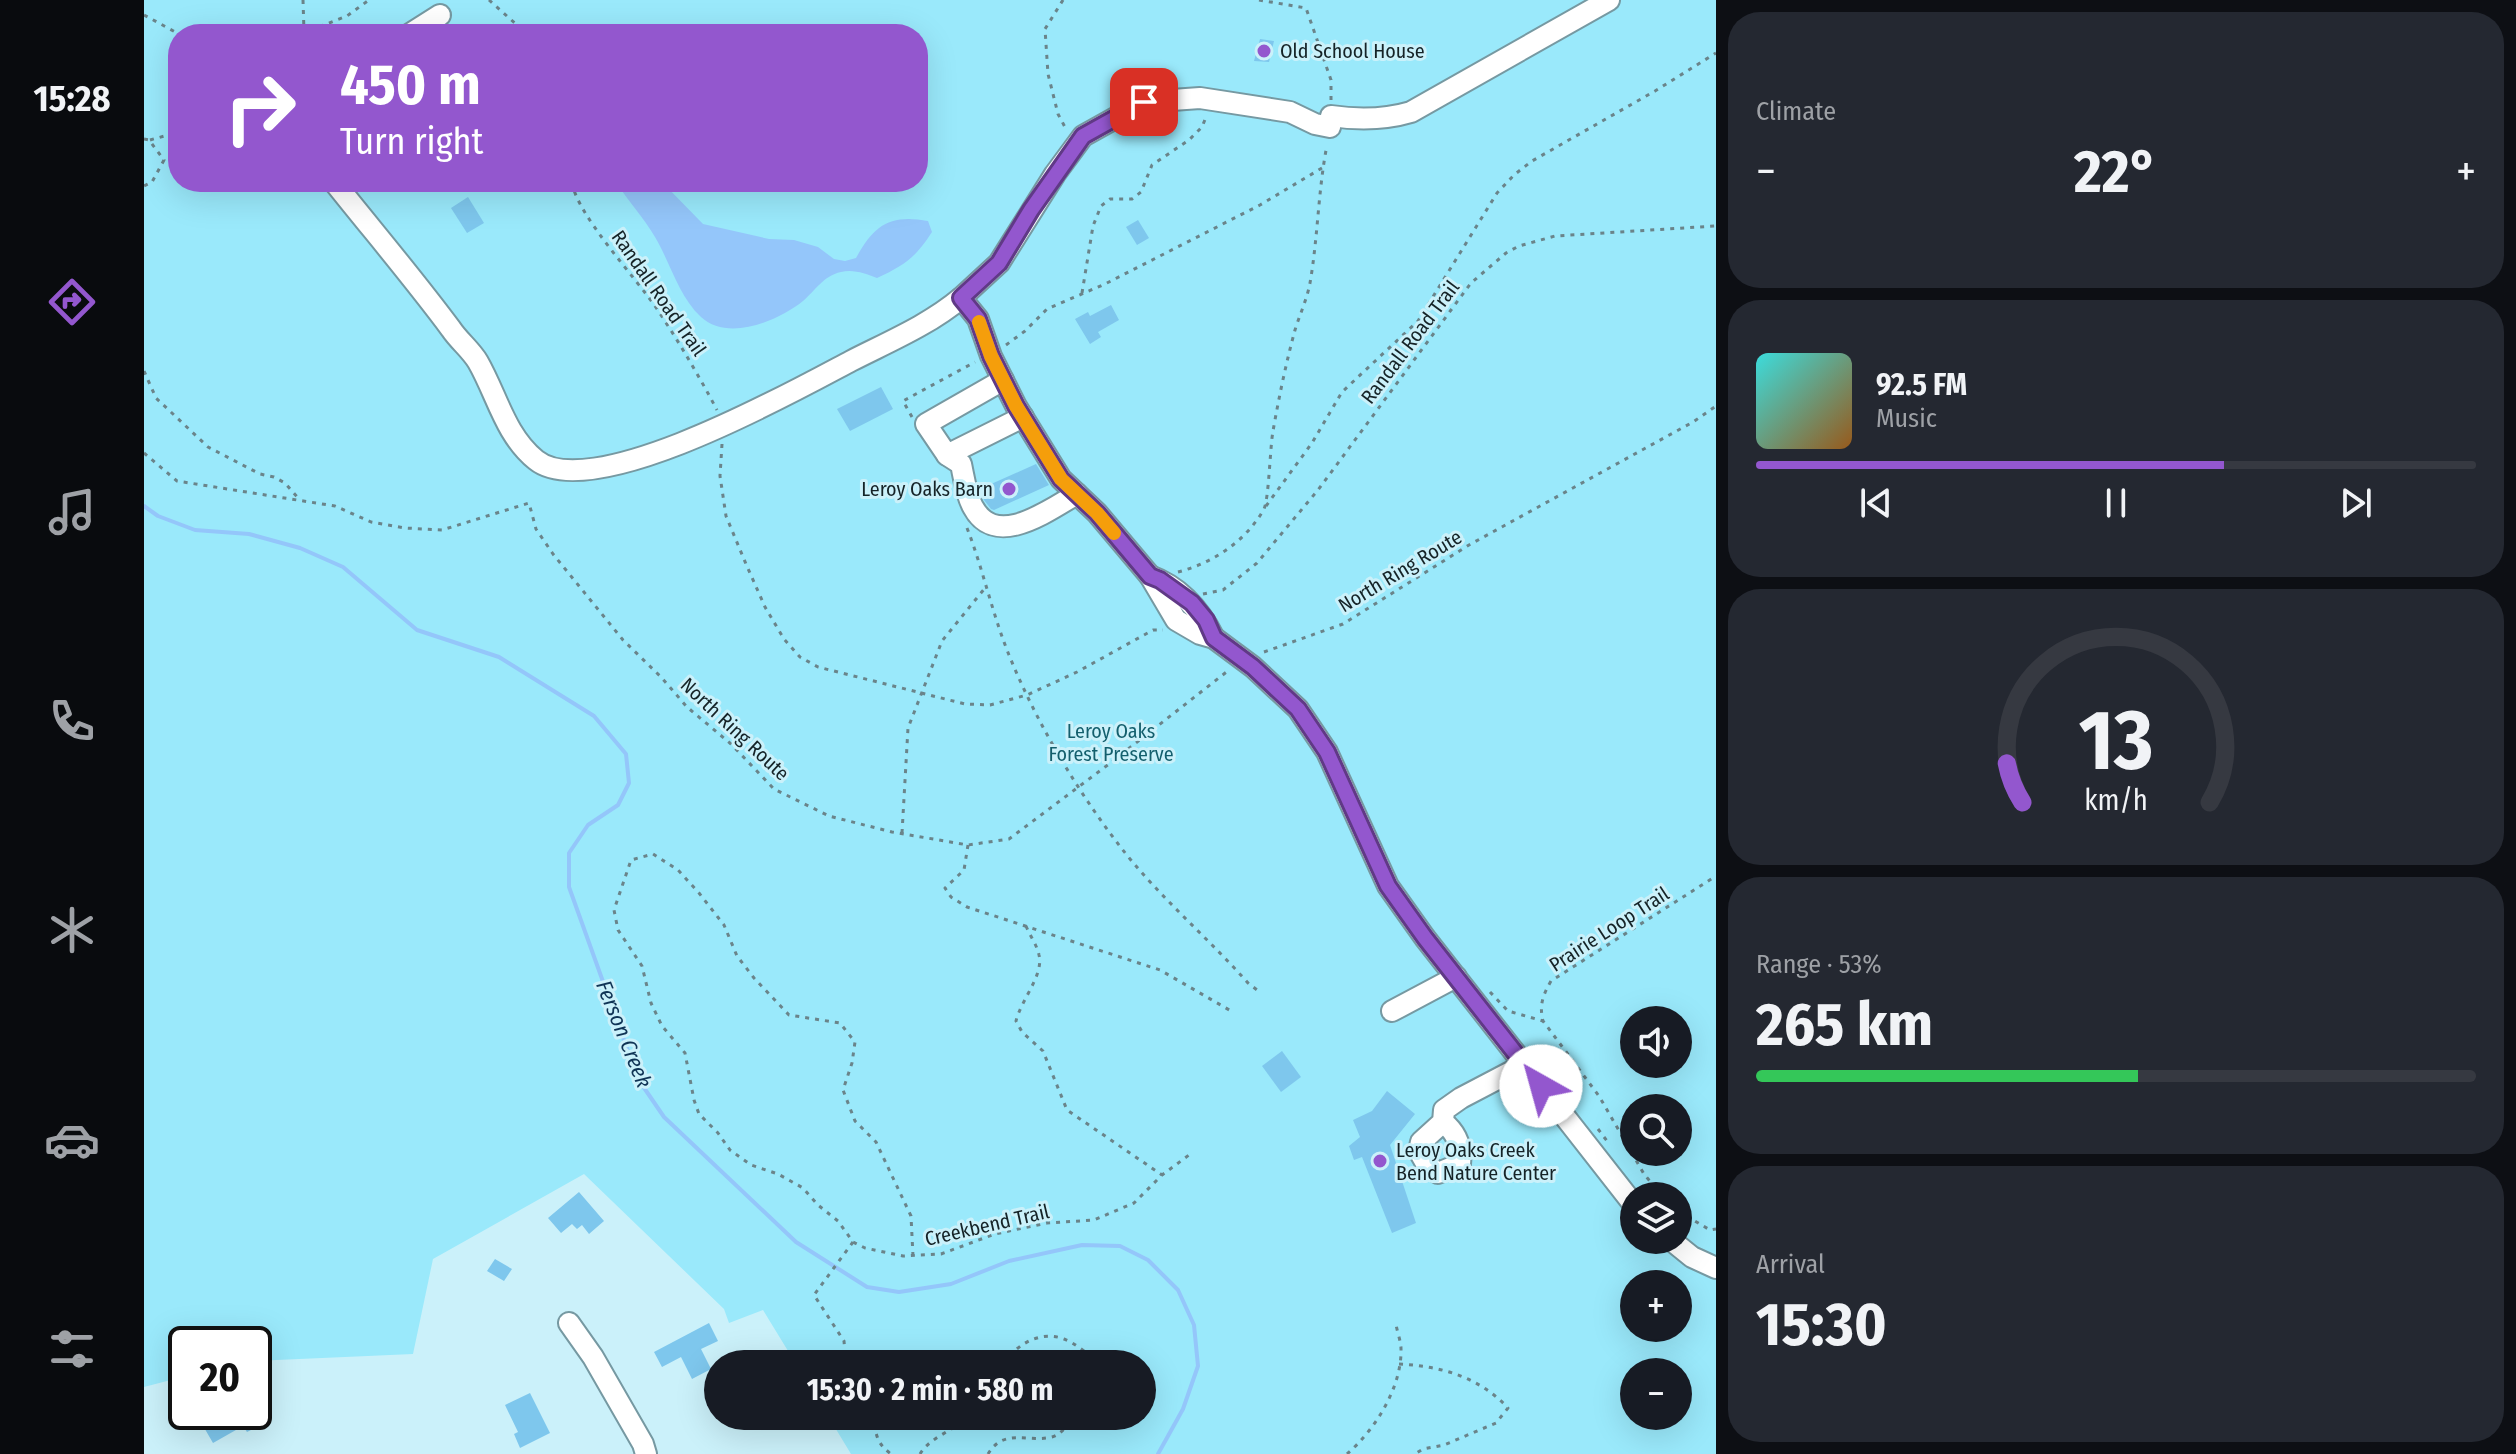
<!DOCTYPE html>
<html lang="en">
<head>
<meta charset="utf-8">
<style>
	:root { --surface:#171b24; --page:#242831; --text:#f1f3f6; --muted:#9ea1a6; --line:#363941; --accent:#9357ce }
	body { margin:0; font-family:"Fira Sans Condensed",sans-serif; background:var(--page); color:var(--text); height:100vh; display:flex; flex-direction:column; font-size:30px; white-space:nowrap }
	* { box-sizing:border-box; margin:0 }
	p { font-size:26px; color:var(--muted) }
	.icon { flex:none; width:44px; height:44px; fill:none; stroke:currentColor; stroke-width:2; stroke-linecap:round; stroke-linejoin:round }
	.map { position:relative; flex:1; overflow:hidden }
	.panel { display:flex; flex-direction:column; gap:12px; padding:12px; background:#0d0f14; width:800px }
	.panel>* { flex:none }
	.banner { position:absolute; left:24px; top:24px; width:760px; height:168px; border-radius:32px; box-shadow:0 8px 32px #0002; background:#9357ce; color:#fff; overflow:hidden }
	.buttons { position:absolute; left:1476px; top:1006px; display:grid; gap:16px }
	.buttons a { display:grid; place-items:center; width:72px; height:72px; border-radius:50%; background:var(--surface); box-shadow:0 8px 32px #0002; font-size:40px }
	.speed { position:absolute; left:24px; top:1326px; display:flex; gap:16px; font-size:40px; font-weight:700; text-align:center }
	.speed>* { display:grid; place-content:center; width:104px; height:104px; border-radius:50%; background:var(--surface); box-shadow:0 8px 32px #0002; line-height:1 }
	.speed .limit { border:4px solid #111; border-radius:12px; background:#fff; color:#111 }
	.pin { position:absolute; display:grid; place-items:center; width:68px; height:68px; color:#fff; margin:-34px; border-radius:16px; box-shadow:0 4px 12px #0006 }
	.me { position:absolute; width:88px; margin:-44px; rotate:322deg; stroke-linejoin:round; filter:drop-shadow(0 0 6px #0008) }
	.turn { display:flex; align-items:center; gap:28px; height:168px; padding:0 40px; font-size:36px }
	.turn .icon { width:104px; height:104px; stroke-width:2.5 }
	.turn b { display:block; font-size:56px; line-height:68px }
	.big { font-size:60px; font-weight:700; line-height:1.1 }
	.panel .widget { flex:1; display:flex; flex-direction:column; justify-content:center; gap:12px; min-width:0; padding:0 28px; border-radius:32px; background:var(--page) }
	.panel .dial { align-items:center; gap:0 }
	.dial svg { height:208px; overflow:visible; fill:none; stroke:var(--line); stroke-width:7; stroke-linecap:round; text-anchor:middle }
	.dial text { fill:var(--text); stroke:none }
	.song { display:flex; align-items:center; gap:24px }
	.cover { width:96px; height:96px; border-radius:12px; background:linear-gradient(135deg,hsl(180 70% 55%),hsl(30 70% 35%)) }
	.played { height:8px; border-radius:4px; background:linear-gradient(90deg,var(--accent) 65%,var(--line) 65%) }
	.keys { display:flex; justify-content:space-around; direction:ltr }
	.heat { display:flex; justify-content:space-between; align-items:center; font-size:44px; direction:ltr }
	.charge { height:12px; border-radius:6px; background:linear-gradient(90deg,#34c759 53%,var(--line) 0) }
	.trip { position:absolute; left:560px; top:1350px; width:452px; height:80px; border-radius:40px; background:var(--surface); box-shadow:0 8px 32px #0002; font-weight:700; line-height:80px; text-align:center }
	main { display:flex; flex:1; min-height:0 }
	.tab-bar { display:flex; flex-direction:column; width:144px; justify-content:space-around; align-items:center; background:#090b0e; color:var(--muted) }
	.tab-bar .icon { width:56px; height:56px }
	.tab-bar .current { color:var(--accent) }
	.tab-bar b { font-size:36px; color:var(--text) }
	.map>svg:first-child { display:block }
</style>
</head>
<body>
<main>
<nav class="tab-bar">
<b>15:28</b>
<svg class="icon current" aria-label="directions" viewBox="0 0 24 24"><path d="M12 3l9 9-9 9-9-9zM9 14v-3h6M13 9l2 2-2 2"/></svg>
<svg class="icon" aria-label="music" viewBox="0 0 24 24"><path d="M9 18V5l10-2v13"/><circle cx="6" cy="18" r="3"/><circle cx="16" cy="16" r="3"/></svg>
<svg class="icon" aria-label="phone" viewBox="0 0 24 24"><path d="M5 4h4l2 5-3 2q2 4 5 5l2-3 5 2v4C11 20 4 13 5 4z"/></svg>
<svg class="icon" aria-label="climate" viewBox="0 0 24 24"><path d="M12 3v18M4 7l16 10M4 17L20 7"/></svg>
<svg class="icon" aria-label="car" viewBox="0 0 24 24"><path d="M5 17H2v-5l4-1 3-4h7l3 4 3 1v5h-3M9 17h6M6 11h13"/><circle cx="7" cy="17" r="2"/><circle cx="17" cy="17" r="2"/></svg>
<svg class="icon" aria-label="filters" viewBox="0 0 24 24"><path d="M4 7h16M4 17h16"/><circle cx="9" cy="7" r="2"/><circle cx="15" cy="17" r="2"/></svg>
</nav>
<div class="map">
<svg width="1572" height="1454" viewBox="0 0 1572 1454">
	<rect width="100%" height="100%" fill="#cbf1fa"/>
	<path fill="#9ae9fb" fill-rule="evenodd" d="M0,0H1572V1454H707L684,1416H998V1364H652L619,1310L585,1323L580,1309L440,1174L289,1259L269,1354L110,1361V1344H42V1376L0,1387ZM34,34H774V182H34ZM1490,1020H1534V1064H1490ZM1490,1108H1534V1152H1490ZM1490,1196H1534V1240H1490ZM1490,1284H1534V1328H1490ZM1490,1372H1534V1416H1490Z"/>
	<path fill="#94c6fa" d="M472,182H518L559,224L625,239L650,240L674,247L690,259L701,261L712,258C730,225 746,214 784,221L788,232C771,258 761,265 733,278C722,274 710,269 697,272C679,276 672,290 659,301C634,321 584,342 557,317C535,297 526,262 511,237C500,218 484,201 472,182Z"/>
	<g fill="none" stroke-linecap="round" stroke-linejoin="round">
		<path stroke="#94c6fa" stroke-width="4" d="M0,506L14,516L51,530L105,534L156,548L199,567L273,630L355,657L450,716L482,754L485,783L474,805L444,825L425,853V887L494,1079L520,1117L652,1242L723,1287L755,1292L807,1284L865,1261L938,1245L976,1246L1004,1260L1034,1290L1050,1325L1054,1366L1039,1409L1014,1454"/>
	</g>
	<g fill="#7ec7ed">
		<path d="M1116,39L1130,41L1125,62L1110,61Z"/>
		<path d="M324,197L340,223L323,233L307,208Z"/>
		<path d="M994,220L1005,238L993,245L982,227Z"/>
		<path d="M967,305L975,320L954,332L957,337L946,344L931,319L944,312L946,316Z"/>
		<path d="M737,387L749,409L706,431L693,409Z"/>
		<path d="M892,464L905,485L850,510L847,509L840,500L836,489Z"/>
		<path d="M1138,1051L1157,1077L1137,1092L1118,1066Z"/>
		<path d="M1243,1091L1271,1114L1246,1145L1272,1223L1248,1233L1218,1157L1210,1160L1205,1146L1216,1137L1209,1120L1228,1111Z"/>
		<path d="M435,1192L460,1221L445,1234L438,1225L433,1229L428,1224L417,1233L404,1218Z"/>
		<path d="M351,1259L368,1269L360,1281L343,1271Z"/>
		<path d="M565,1323L574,1341L557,1349L567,1369L548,1379L537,1357L518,1367L510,1352Z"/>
		<path d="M386,1393L406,1433L376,1448L370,1434L374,1432L361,1405Z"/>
		<path d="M79,1412H112L119,1424L103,1432L99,1426L69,1443L58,1424Z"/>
	</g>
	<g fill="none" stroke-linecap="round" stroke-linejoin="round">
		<g stroke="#7699a2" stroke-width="24">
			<g id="minor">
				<path d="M266,34L296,15"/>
				<path d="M1187,116C1214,120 1240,120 1267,112L1465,0"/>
				<path d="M1186,127L1171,124L1146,112L1056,98L1000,102L939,136L911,174L855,263L817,298L834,319L847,356L872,406L917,479L953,513L1006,576L1032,620L1056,634L1070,638L1109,667L1154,709L1183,752L1244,886L1281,938L1490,1205"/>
				<path d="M190,182C229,231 270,279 307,329C315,341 327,350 334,362C353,395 361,435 392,460C447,505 652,390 707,361C744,342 785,325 817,298"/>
				<path d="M859,380L782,424L803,455L879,417"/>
				<path d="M803,455L817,464C820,478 822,495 829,507C852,550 905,510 933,494"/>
				<path d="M1006,576C1036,587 1056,610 1070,638"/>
				<path d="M1248,1011L1312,977"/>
				<path d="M1299,1122C1313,1133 1318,1146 1316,1164L1294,1173L1283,1165L1275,1151L1277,1142L1299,1122L1300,1110L1317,1098L1380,1065"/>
				<path d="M1527,1240L1548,1257L1572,1268"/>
				<path d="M425,1323L449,1357L499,1444L502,1454"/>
			</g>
		</g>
		<g stroke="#6a848a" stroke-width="3" stroke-dasharray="4 6" stroke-linecap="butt">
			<path d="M159,0L160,32"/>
			<path d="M345,0L383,34"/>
			<path d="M919,0L901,29L904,74L914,114L922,129"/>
			<path d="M1115,0L1162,8L1187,80V101"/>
			<path d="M0,15L35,34"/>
			<path d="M157,34L203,16L225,0"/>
			<path d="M0,139L5,140L20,160L8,182L0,186"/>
			<path d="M6,140L24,135L34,126"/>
			<path d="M428,182C432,214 493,279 513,309C535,342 555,376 573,410"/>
			<path d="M938,293L949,226L957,206L966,199H988L997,192L1008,165L1045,140L1058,127L1062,117"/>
			<path d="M862,345L881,331L903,309L961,284L1116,205L1178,168"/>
			<path d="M0,371L12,398L64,447L116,474L130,477L141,483L155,499"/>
			<path d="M768,417L759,401L831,362"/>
			<path d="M578,444L576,476L582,516L602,564L621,607L640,639L656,657L674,667L821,704L846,705L883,695L933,672L1009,630H1019"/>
			<path d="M0,453L33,481L191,506L227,522L261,528L298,530L385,503L392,529L409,554L479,640L517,677L543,707L587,744L630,789L685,816L748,832L824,845L865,839L965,764L1085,670"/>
			<path d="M1122,506L1168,443L1198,392L1274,321L1353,193L1370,175L1388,161L1511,91L1572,53"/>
			<path d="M823,528C839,569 848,613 865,655C893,724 936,796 982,854C1019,900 1065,939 1104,983L1117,993"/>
			<path d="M1034,572C1069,563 1102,541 1120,509C1125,498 1126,447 1129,431C1135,397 1142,363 1151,330C1156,314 1163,299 1166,283C1174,237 1174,191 1183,145"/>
			<path d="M1059,594L1079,590L1113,563L1174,490L1327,283L1362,253L1375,246L1411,236L1572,226"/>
			<path d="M1120,652L1199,624L1325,545L1549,422L1572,406"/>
			<path d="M758,833L764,728L798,641L841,588"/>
			<path d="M824,845L820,870L801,888L807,897L823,907L1016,970L1087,1011"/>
			<path d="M882,926C886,936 893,945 895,955C900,975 877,1000 872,1021L878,1032L899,1051L923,1110L1018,1175"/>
			<path d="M1346,992L1364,1011L1399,1021"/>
			<path d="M1454,1129L1466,1145"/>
			<path d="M1518,1196L1500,1174L1455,1096L1399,1021C1395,1005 1399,995 1407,981L1572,876"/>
			<path d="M1534,1211L1566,1230L1572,1229"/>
			<path d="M769,1256L767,1216L732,1142L711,1121L699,1090L708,1063L711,1042L696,1023L645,1015L610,978L593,956L580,925L555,893L534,870L509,854L487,860L470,910L474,930L498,966L507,1003L518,1026L541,1053L550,1100L555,1114L574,1133L586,1150L607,1165L634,1174L659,1188L674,1205L694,1221L709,1242L721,1248L759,1256L797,1254L851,1234L903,1223L950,1220L990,1203L1018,1175L1045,1155"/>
			<path d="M702,1364L700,1341L670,1295L709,1242"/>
			<path d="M860,1364C872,1344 897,1330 920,1339C931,1343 943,1354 953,1360L954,1364"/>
			<path d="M1255,1364C1297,1366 1335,1377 1364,1408L1352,1423L1300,1445L1279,1449L1271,1454"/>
			<path d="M724,1416C736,1430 727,1439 747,1454"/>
			<path d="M776,1454C786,1437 810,1431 824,1416"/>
			<path d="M844,1454C860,1427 885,1443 908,1437C917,1435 925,1423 931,1416"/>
			<path d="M1203,1454C1231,1430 1258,1387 1257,1349C1257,1341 1253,1332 1252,1324"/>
		</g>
		<use href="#minor" stroke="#fff" stroke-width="20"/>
	</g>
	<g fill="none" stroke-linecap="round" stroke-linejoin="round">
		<g stroke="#603986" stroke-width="20">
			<path id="route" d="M1000,102L939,136L887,210L855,263L817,298L834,319L847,356L872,406L917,479L953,513L1006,576L1016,580L1048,603L1062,620L1070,638L1109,667L1154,709L1183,752L1244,886L1281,938L1397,1086"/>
		</g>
		<use href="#route" stroke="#9357ce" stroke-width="14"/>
		<path stroke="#f59e0b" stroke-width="14" d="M835,322L847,356L872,406L917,479L953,513L970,533"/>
	</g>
	<g fill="#9357ce" stroke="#cbf1fa" stroke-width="3">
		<circle cx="1120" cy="51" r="8"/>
		<circle cx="865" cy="489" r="8"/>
		<circle cx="1236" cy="1161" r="8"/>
	</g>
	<g text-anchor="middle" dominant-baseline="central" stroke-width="6" stroke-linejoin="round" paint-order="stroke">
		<g font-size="20" fill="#152327" stroke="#cbf1fa" text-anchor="start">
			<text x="1136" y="51">Old School House</text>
			<text x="849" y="489" text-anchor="end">Leroy Oaks Barn</text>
			<text x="1252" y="1150">Leroy Oaks Creek<tspan x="1252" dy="23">Bend Nature Center</tspan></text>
		</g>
		<g font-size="20" fill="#152327" stroke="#cbf1fa">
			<text transform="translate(515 293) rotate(55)">Randall Road Trail</text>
			<text transform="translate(1266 342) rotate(-53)">Randall Road Trail</text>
			<text transform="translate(1256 571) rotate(-31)">North Ring Route</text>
			<text transform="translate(591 729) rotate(43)">North Ring Route</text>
			<text transform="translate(1465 929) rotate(-33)">Prairie Loop Trail</text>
			<text transform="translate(843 1225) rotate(-13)">Creekbend Trail</text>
		</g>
		<g font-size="20" fill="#135f6d" stroke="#cbf1fa">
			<text x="967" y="731">Leroy Oaks<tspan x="967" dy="23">Forest Preserve</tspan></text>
		</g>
		<g font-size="22" font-style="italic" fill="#103455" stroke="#cbf1fa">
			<text transform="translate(480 1034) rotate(68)">Ferson Creek</text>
		</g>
	</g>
</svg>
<div class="buttons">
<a><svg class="icon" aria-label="sound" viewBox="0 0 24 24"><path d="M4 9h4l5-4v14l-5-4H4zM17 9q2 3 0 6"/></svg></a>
<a><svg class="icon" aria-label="search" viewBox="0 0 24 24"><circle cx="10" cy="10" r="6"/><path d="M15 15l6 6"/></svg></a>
<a><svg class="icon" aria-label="layers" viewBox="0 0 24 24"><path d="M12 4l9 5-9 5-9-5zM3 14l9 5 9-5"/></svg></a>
<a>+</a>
<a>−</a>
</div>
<div class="speed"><div class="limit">20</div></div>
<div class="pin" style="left:1000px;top:102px;background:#d93025"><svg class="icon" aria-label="arrive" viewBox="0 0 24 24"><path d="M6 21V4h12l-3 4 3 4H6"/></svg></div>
<svg class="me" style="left:1397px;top:1086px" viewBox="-20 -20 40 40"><circle r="19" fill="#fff"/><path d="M0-13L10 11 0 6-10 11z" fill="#9357ce"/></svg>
<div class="trip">15:30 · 2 min · 580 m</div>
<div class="banner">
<div class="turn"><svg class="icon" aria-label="right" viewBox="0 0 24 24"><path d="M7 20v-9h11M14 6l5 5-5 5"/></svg><div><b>450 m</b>Turn right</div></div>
</div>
</div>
<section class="panel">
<div class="widget"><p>Climate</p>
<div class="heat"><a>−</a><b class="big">22°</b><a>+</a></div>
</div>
<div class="widget">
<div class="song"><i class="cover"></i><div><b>92.5 FM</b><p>Music</p></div></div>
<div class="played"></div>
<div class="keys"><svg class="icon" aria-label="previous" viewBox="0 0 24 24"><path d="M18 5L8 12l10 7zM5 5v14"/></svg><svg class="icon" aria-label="pause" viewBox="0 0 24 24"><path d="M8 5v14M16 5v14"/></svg><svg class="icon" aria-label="next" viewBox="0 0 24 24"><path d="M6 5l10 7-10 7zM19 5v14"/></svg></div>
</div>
<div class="widget dial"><svg viewBox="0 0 100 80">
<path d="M14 69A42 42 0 1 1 86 69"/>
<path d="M14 69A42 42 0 0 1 8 54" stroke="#9357ce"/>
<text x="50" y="56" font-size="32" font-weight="700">13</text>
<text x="50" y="72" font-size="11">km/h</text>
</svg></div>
<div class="widget"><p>Range · 53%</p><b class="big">265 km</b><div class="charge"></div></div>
<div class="widget"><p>Arrival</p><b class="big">15:30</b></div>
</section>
</main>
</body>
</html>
